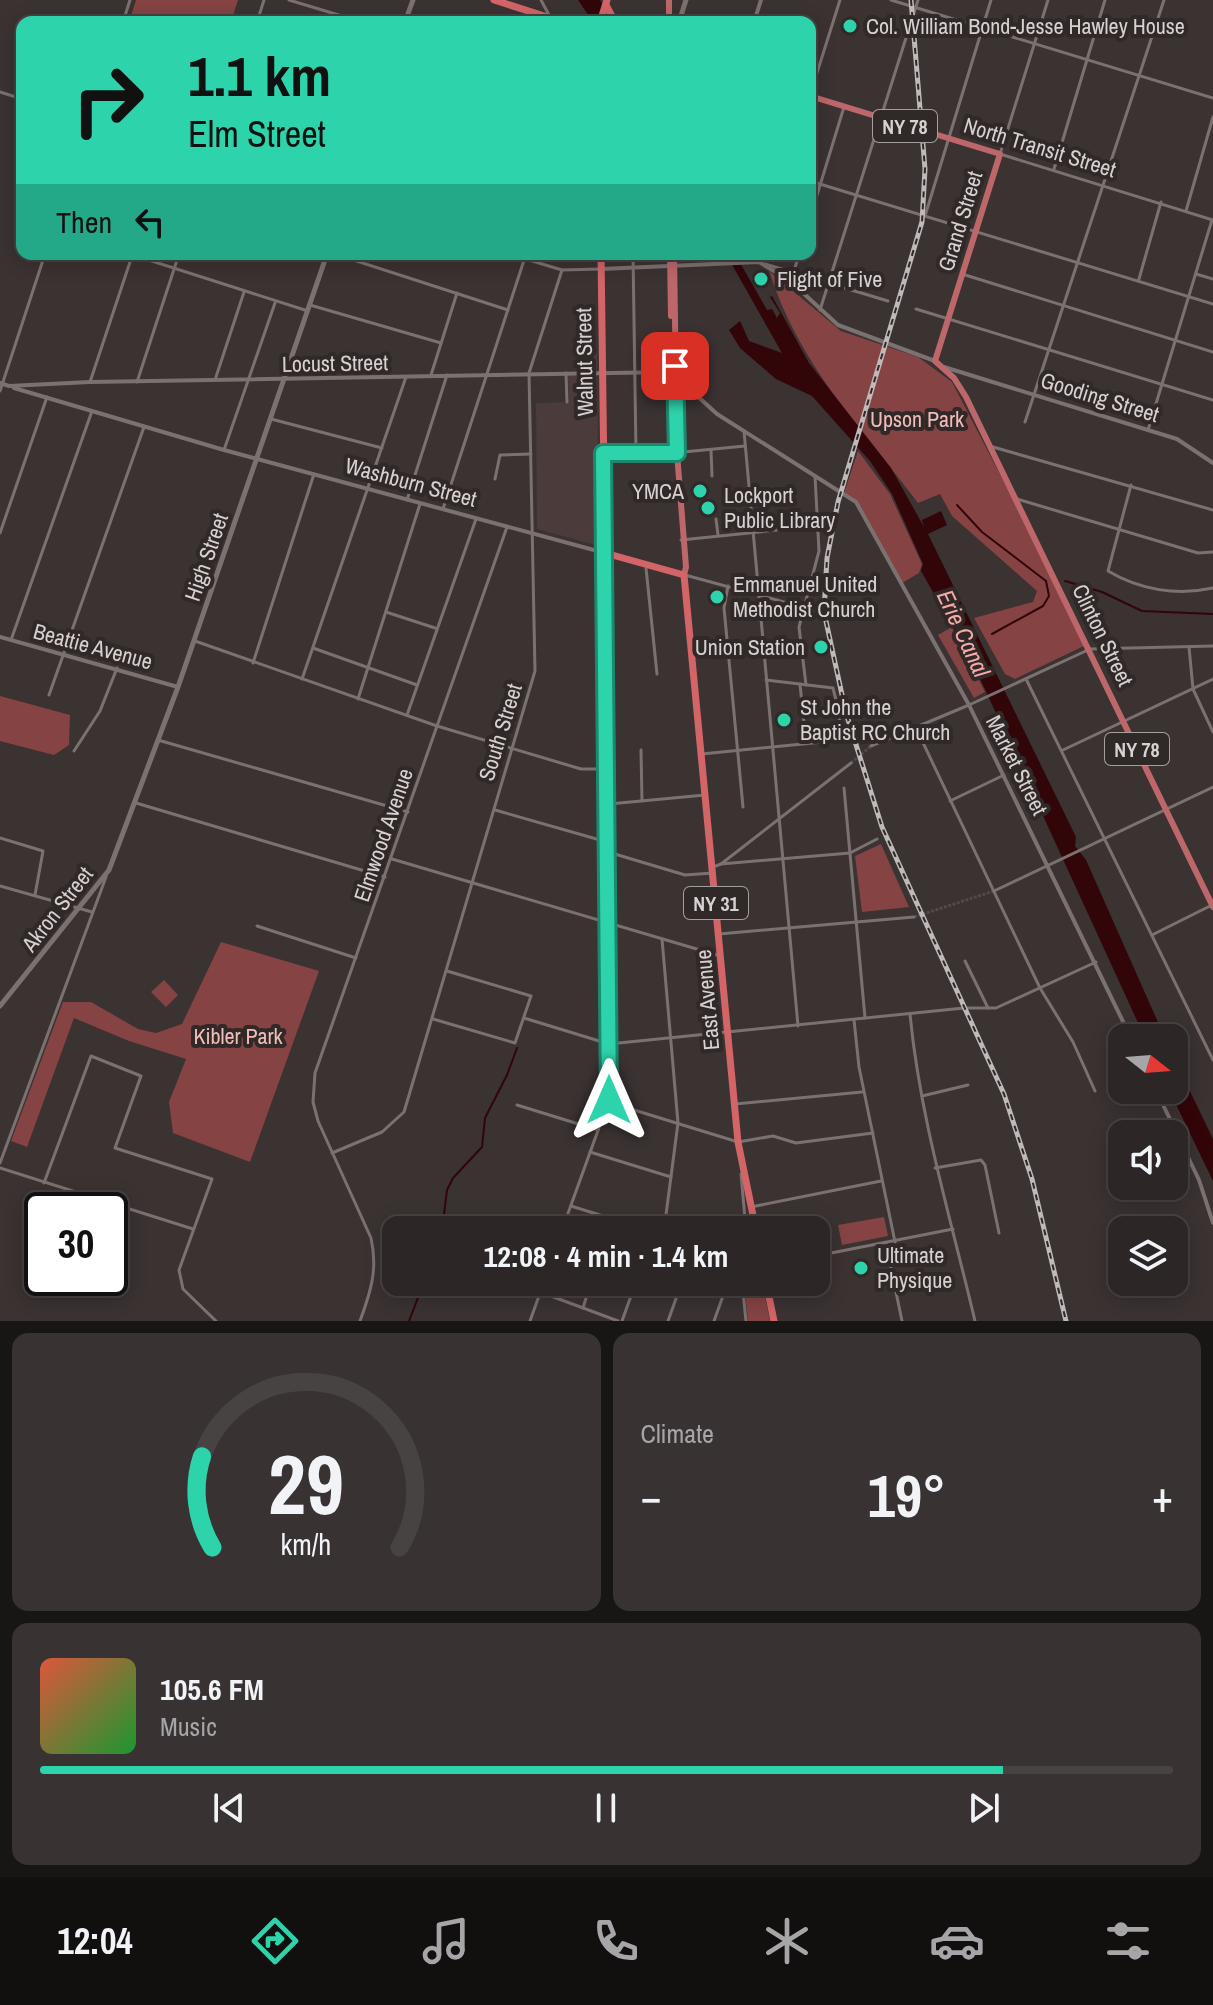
<!DOCTYPE html>
<html lang="en">
<head>
<meta charset="utf-8">
<style>
	:root { --surface:#2c2626; --page:#383232; --text:#f1f3f6; --muted:#a6a5a7; --line:#484343; --accent:#2dd4ab }
	body { margin:0; font-family:"Archivo Narrow",sans-serif; background:var(--page); color:var(--text); height:100vh; display:flex; flex-direction:column; font-size:30px; white-space:nowrap }
	* { box-sizing:border-box; margin:0 }
	p { font-size:26px; color:var(--muted) }
	.icon { flex:none; width:44px; height:44px; fill:none; stroke:currentColor; stroke-width:2; stroke-linecap:round; stroke-linejoin:round }
	.map { position:relative; height:1321px; overflow:hidden }
	.side { display:flex; flex-direction:column; gap:12px; padding:12px; background:#181515; flex:1 }
	.side>* { flex:none }
	.guide { position:absolute; left:16px; top:16px; width:800px; height:244px; border-radius:16px; box-shadow:0 4px 20px #0003,0 0 0 2px var(--line); background:#2dd4ab; color:#111; overflow:hidden }
	.needle { width:52px; rotate:107deg }
	.tools { position:absolute; left:1108px; top:1024px; display:grid; gap:16px }
	.tools a { display:grid; place-items:center; width:80px; height:80px; border-radius:16px; background:var(--surface); box-shadow:0 4px 20px #0003,0 0 0 2px var(--line); font-size:40px }
	.speed { position:absolute; left:24px; top:1192px; display:flex; gap:16px; font-size:40px; font-weight:700; text-align:center }
	.speed>* { display:grid; place-content:center; width:104px; height:104px; border-radius:50%; background:var(--surface); box-shadow:0 4px 20px #0003,0 0 0 2px var(--line); line-height:1 }
	.speed .limit { border:4px solid #111; border-radius:12px; background:#fff; color:#111 }
	.pin { position:absolute; display:grid; place-items:center; width:68px; height:68px; color:#fff; margin:-34px; border-radius:16px; box-shadow:0 4px 12px #0006 }
	.me { position:absolute; width:88px; margin:-44px; rotate:0deg; stroke-linejoin:round; filter:drop-shadow(0 0 6px #0008) }
	.turn { display:flex; align-items:center; gap:28px; height:168px; padding:0 40px; font-size:36px }
	.turn .icon { width:104px; height:104px; stroke-width:2.5 }
	.turn b { display:block; font-size:56px; line-height:68px }
	.then { display:flex; align-items:center; height:76px; padding:0 40px; background:#0003; gap:16px; font-size:30px }
	.big { font-size:60px; font-weight:700; line-height:1.1 }
	.side .tile { flex:1; display:flex; flex-direction:column; justify-content:center; gap:12px; min-width:0; padding:0 28px; border-radius:16px; background:var(--page) }
	.side .dial { align-items:center; gap:0 }
	.dial svg { height:208px; overflow:visible; fill:none; stroke:var(--line); stroke-width:7; stroke-linecap:round; text-anchor:middle }
	.dial text { fill:var(--text); stroke:none }
	.song { display:flex; align-items:center; gap:24px }
	.cover { width:96px; height:96px; border-radius:12px; background:linear-gradient(135deg,hsl(10 70% 55%),hsl(130 70% 35%)) }
	.played { height:8px; border-radius:4px; background:linear-gradient(90deg,var(--accent) 85%,var(--line) 85%) }
	.keys { display:flex; justify-content:space-around; direction:ltr }
	.heat { display:flex; justify-content:space-between; align-items:center; font-size:44px; direction:ltr }
	.side .tiles { flex:1; display:grid; gap:12px; grid-template-columns:1fr 1fr }
	.tile:last-child { grid-column:span 2 }
	.trip { position:absolute; left:382px; top:1216px; width:448px; height:80px; border-radius:16px; background:var(--surface); box-shadow:0 4px 20px #0003,0 0 0 2px var(--line); font-weight:700; line-height:80px; text-align:center }
	.menu { display:flex; height:128px; justify-content:space-around; align-items:center; background:#120f0f; color:var(--muted) }
	.menu .icon { width:56px; height:56px }
	.menu .on { color:var(--accent) }
	.menu b { font-size:36px; color:var(--text) }
	.map>svg:first-child { display:block }
</style>
</head>
<body>
<div class="map">
<svg width="1213" height="1321" viewBox="0 0 1213 1321">
	<rect width="100%" height="100%" fill="#3b3232"/>
	<path fill="#4b3b3b" d="M597,354L599,543L596,545L537,529L536,403L569,402L568,376H580V355Z"/>
	<g fill="#854344">
		<path d="M136,0H238L231,22H129Z"/>
		<path d="M769,271L841,331L918,357L952,382L1088,644L1015,679L1005,674L974,618L1033,602L1037,591L952,516L940,494L918,503C860,426 799,365 769,271Z"/>
		<path d="M858,451L890,494L922,564L919,573L902,583L857,501L844,493Z"/>
		<path d="M952,627L985,692L974,698L938,635Z"/>
		<path d="M0,696L70,715L69,745L54,755L0,741Z"/>
		<path d="M881,844L909,907L862,912L855,856Z"/>
		<path d="M221,942L319,971L250,1162L173,1133L169,1102L186,1059L129,1041L74,1018L27,1147L11,1141L63,1002H91L138,1029L156,1033L182,1024Z"/>
		<path d="M164,980L178,995L166,1007L151,992Z"/>
		<path d="M884,1217L888,1236L842,1245L838,1225Z"/>
		<path d="M744,1282H762L770,1321H748Z"/>
	</g>
	<g fill="#320509">
		<path d="M578,0H600L613,22H593Z"/>
		<path d="M726,254H735L767,310L772,309L777,318L780,313L770,297L772,296L809,363L891,468L924,527L922,520L941,511L947,525L928,534L1076,837L1075,846L1086,860L1165,1038H1145L972,661L921,571L923,564L892,494L870,461L812,396L776,379L740,348L729,330L740,321L749,341L782,353Z"/>
		<path d="M1174,1058L1213,1139V1181L1169,1090H1174Z"/>
	</g>
	<g fill="none" stroke-linecap="round" stroke-linejoin="round">
		<g stroke="#320509" stroke-width="2">
			<path d="M957,505L982,532L1046,581"/>
			<path d="M1065,581L1102,592L1142,611L1213,614"/>
			<path d="M992,634L1043,606L1049,596L1046,581"/>
			<path d="M962,656L965,653"/>
			<path d="M442,1230L447,1190L453,1178L482,1147L485,1118L507,1075L517,1048"/>
			<path d="M409,1321L424,1282"/>
		</g>
		<g stroke="#524a4a" stroke-width="3" stroke-dasharray="3 1.5" stroke-linecap="butt">
			<path d="M851,763L871,746"/>
			<path d="M914,917L994,891"/>
		</g>
		<g stroke="#7c7171" stroke-width="3">
			<path d="M289,0L362,22"/>
			<path d="M541,0L549,15"/>
			<path d="M891,0L1213,98"/>
			<path d="M1048,0L1000,154L1213,220"/>
			<path d="M123,22L130,0"/>
			<path d="M257,22L264,0"/>
			<path d="M0,92L22,99"/>
			<path d="M810,95L840,0"/>
			<path d="M1054,169L1105,0"/>
			<path d="M810,181L1213,304"/>
			<path d="M1186,211L1213,117"/>
			<path d="M925,216L991,0"/>
			<path d="M810,218L844,107"/>
			<path d="M130,254L308,311"/>
			<path d="M335,254L508,310"/>
			<path d="M509,254L562,270L601,269"/>
			<path d="M633,254L636,453"/>
			<path d="M765,264L888,301"/>
			<path d="M794,271L799,254"/>
			<path d="M962,274L1213,352"/>
			<path d="M1196,274L1213,279"/>
			<path d="M1139,279L1161,202"/>
			<path d="M310,305L441,343"/>
			<path d="M916,309L1213,400"/>
			<path d="M820,310L918,0"/>
			<path d="M566,373L567,402"/>
			<path d="M431,375L457,293"/>
			<path d="M215,380L244,292"/>
			<path d="M90,382L132,256"/>
			<path d="M137,382L179,254"/>
			<path d="M0,391L45,254"/>
			<path d="M271,419L382,448"/>
			<path d="M1025,422L1164,0"/>
			<path d="M1148,430L1212,220"/>
			<path d="M744,431L798,1026"/>
			<path d="M993,447L1213,510"/>
			<path d="M224,450L275,303"/>
			<path d="M711,450L712,476"/>
			<path d="M605,453H673L745,446"/>
			<path d="M495,479L500,455L531,454"/>
			<path d="M1131,485L1108,571C1140,590 1177,596 1213,588"/>
			<path d="M1017,499L1198,553L1213,552"/>
			<path d="M407,500L447,375"/>
			<path d="M443,509L526,254"/>
			<path d="M716,519L718,535"/>
			<path d="M0,533L47,397"/>
			<path d="M681,540L816,526"/>
			<path d="M646,568L657,674"/>
			<path d="M685,575L843,618"/>
			<path d="M728,586L724,608L743,807"/>
			<path d="M386,612L435,628"/>
			<path d="M11,640L92,411"/>
			<path d="M195,641L437,726L581,769H607"/>
			<path d="M1189,647L1193,689L1213,732"/>
			<path d="M313,648L417,685"/>
			<path d="M253,663L314,474"/>
			<path d="M302,679L406,377"/>
			<path d="M1026,679L1213,1060"/>
			<path d="M800,684L806,743"/>
			<path d="M806,685L799,627L819,551L815,476"/>
			<path d="M49,695L144,427"/>
			<path d="M358,699L420,504"/>
			<path d="M407,715L476,519"/>
			<path d="M916,728L1040,988L1073,1042L1095,1091"/>
			<path d="M158,740L408,812"/>
			<path d="M871,746L969,705L1090,649L1213,646"/>
			<path d="M641,750L642,801"/>
			<path d="M1063,750L1213,679"/>
			<path d="M74,751L100,711L117,668"/>
			<path d="M702,754L823,742L836,737L840,717L833,688L766,680"/>
			<path d="M844,788L865,1018"/>
			<path d="M950,801L1004,775"/>
			<path d="M136,803L385,877"/>
			<path d="M609,804L705,795"/>
			<path d="M495,810L607,842"/>
			<path d="M0,838L43,851L35,895"/>
			<path d="M608,852L685,875L713,873"/>
			<path d="M392,859L717,955"/>
			<path d="M721,864L850,853L877,839"/>
			<path d="M713,867L721,864L851,763"/>
			<path d="M0,886L92,912"/>
			<path d="M994,891L1213,787"/>
			<path d="M257,926L356,958"/>
			<path d="M719,934L914,917"/>
			<path d="M1152,935L1210,906"/>
			<path d="M662,939L678,1123L664,1230"/>
			<path d="M965,961L988,1008"/>
			<path d="M910,1014C920,1119 951,1219 975,1321"/>
			<path d="M524,1018L609,1044L964,1008H996L1096,962"/>
			<path d="M433,1019L515,1043L531,996L447,971"/>
			<path d="M854,1020L859,1067L895,1242"/>
			<path d="M922,1096L968,1085"/>
			<path d="M608,1102L738,1142L773,1136L796,1143L873,1133"/>
			<path d="M735,1104L862,1092"/>
			<path d="M517,1105L598,1130"/>
			<path d="M590,1152L671,1177"/>
			<path d="M332,1153L382,1132L404,1112L535,671L529,373L562,270"/>
			<path d="M0,1163L106,877"/>
			<path d="M0,1168L193,1229"/>
			<path d="M935,1168L981,1160L985,1165L999,1233"/>
			<path d="M741,1174L746,1230"/>
			<path d="M44,1183L91,1056L141,1076L115,1148L212,1179L179,1270L183,1289L216,1321"/>
			<path d="M571,1206L648,1230"/>
			<path d="M751,1207L881,1181"/>
			<path d="M562,1230L609,1100L605,554"/>
			<path d="M609,1230L612,1218"/>
			<path d="M886,1244L902,1321"/>
			<path d="M816,1256L953,1229"/>
			<path d="M742,1282L746,1321"/>
			<path d="M540,1292L618,1321"/>
			<path d="M583,1308L591,1282"/>
			<path d="M360,1321C371,1291 378,1269 371,1238L318,1121L313,1102L315,1073L507,527"/>
			<path d="M530,1321L544,1282"/>
			<path d="M622,1321L636,1282"/>
			<path d="M668,1321L682,1282"/>
			<path d="M714,1321L728,1282"/>
		</g>
		<g stroke="#7c7171" stroke-width="4">
			<path d="M754,22L761,0"/>
			<path d="M601,269L759,262L789,280L838,325L935,361"/>
			<path d="M800,289L802,274"/>
			<path d="M944,367L1177,439L1213,463"/>
			<path d="M0,383L9,386L90,382L671,372L717,414L856,502L969,705L1131,1038"/>
			<path d="M14,388L224,450L605,553"/>
			<path d="M672,398L681,389H690"/>
			<path d="M0,637L178,687"/>
			<path d="M1156,1090L1199,1180L1213,1223"/>
		</g>
		<g stroke="#7c7171" stroke-width="5">
			<path d="M405,22L413,0"/>
			<path d="M679,22L686,0"/>
			<path d="M0,1006L109,870L178,687L327,254"/>
		</g>
		<g stroke="#bd676a" stroke-width="6">
			<path d="M669,0V22"/>
			<path d="M810,96L1000,154L935,361L954,378L966,397L1213,907"/>
			<path d="M670,254L671,316"/>
			<path d="M674,254L677,453L686,567L684,575"/>
		</g>
		<g stroke="#d36468" stroke-width="7">
			<path d="M494,0L563,22"/>
			<path d="M606,5L615,22"/>
			<path d="M600,22L607,0"/>
			<path d="M601,254L605,553L684,575L738,1142L756,1230"/>
			<path d="M766,1282L774,1321"/>
		</g>
		<g stroke="#bfb9b9" stroke-width="5">
			<path id="rail" d="M911,0L925,169L922,222L838,502L827,558L824,612L846,713L882,827L1004,1094L1032,1179L1066,1321"/>
		</g>
		<use href="#rail" stroke="#312828" stroke-width="2" stroke-dasharray="6" stroke-linecap="butt"/>
	</g>
	<g fill="none" stroke-linecap="round" stroke-linejoin="round">
		<g stroke="#1d8a6f" stroke-width="20">
			<path id="route" d="M609,1100L603,453H677L675,366"/>
		</g>
		<use href="#route" stroke="#2dd4ab" stroke-width="14"/>
	</g>
	<g fill="#2dd4ab" stroke="#312828" stroke-width="3">
		<circle cx="850" cy="26" r="8"/>
		<circle cx="761" cy="279" r="8"/>
		<circle cx="700" cy="491" r="8"/>
		<circle cx="708" cy="508" r="8"/>
		<circle cx="717" cy="597" r="8"/>
		<circle cx="821" cy="647" r="8"/>
		<circle cx="784" cy="720" r="8"/>
		<circle cx="861" cy="1268" r="8"/>
	</g>
	<g text-anchor="middle" dominant-baseline="central" stroke-width="8" stroke-linejoin="round" paint-order="stroke">
		<g fill="#312828" stroke="#a59e9e" stroke-width="2">
			<rect x="873" y="110" width="64" height="32" rx="6"/>
			<rect x="1105" y="733" width="64" height="32" rx="6"/>
			<rect x="684" y="887" width="64" height="32" rx="6"/>
		</g>
		<g font-size="20" font-weight="bold" fill="#d7d1d1">
			<text x="905" y="126">NY 78</text>
			<text x="1137" y="749">NY 78</text>
			<text x="716" y="903">NY 31</text>
		</g>
		<g font-size="22" fill="#d7d1d1" stroke="#312828" text-anchor="start">
			<text x="866" y="26">Col. William Bond-Jesse Hawley House</text>
			<text x="777" y="279">Flight of Five</text>
			<text x="684" y="491" text-anchor="end">YMCA</text>
			<text x="724" y="495">Lockport<tspan x="724" dy="25">Public Library</tspan></text>
			<text x="733" y="584">Emmanuel United<tspan x="733" dy="25">Methodist Church</tspan></text>
			<text x="805" y="647" text-anchor="end">Union Station</text>
			<text x="800" y="707">St John the<tspan x="800" dy="25">Baptist RC Church</tspan></text>
			<text x="877" y="1255">Ultimate<tspan x="877" dy="25">Physique</tspan></text>
		</g>
		<g font-size="22" fill="#d7d1d1" stroke="#312828">
			<text transform="translate(1040 147) rotate(17)">North Transit Street</text>
			<text transform="translate(960 221) rotate(-73)">Grand Street</text>
			<text transform="translate(584 362) rotate(-91)">Walnut Street</text>
			<text transform="translate(335 363) rotate(-1)">Locust Street</text>
			<text transform="translate(1100 397) rotate(17)">Gooding Street</text>
			<text transform="translate(411 482) rotate(15)">Washburn Street</text>
			<text transform="translate(206 557) rotate(-71)">High Street</text>
			<text transform="translate(1103 635) rotate(64)">Clinton Street</text>
			<text transform="translate(93 646) rotate(15)">Beattie Avenue</text>
			<text transform="translate(500 732) rotate(-73)">South Street</text>
			<text transform="translate(1017 765) rotate(63)">Market Street</text>
			<text transform="translate(383 835) rotate(-71)">Elmwood Avenue</text>
			<text transform="translate(57 909) rotate(-52)">Akron Street</text>
			<text transform="translate(707 1000) rotate(-95)">East Avenue</text>
		</g>
		<g font-size="22" fill="#f1bdbb" stroke="#312828">
			<text x="917" y="419">Upson Park</text>
			<text x="238" y="1036">Kibler Park</text>
		</g>
		<g font-size="24" font-style="italic" fill="#f6aaa8" stroke="#312828">
			<text transform="translate(964 633) rotate(65)">Erie Canal</text>
		</g>
	</g>
</svg>
<div class="tools">
<a><svg class="needle" viewBox="-14 -14 28 28"><path d="M0-13l5 13h-10z" fill="#e53935"/><path d="M0 13l5-13h-10z" fill="#a6a5a7"/></svg></a>
<a><svg class="icon" aria-label="sound" viewBox="0 0 24 24"><path d="M4 9h4l5-4v14l-5-4H4zM17 9q2 3 0 6"/></svg></a>
<a><svg class="icon" aria-label="layers" viewBox="0 0 24 24"><path d="M12 4l9 5-9 5-9-5zM3 14l9 5 9-5"/></svg></a>
</div>
<div class="speed"><div class="limit">30</div></div>
<div class="pin" style="left:675px;top:366px;background:#d93025"><svg class="icon" aria-label="arrive" viewBox="0 0 24 24"><path d="M6 21V4h12l-3 4 3 4H6"/></svg></div>
<svg class="me" style="left:609px;top:1100px" viewBox="-20 -20 40 40"><path d="M0-17L14 15 0 8-14 15z" fill="#2dd4ab" stroke="#fff" stroke-width="4"/></svg>
<div class="trip">12:08 · 4 min · 1.4 km</div>
<div class="guide">
<div class="turn"><svg class="icon" aria-label="right" viewBox="0 0 24 24"><path d="M7 20v-9h11M14 6l5 5-5 5"/></svg><div><b>1.1 km</b>Elm Street</div></div>
<div class="then">Then<svg class="icon" aria-label="left" viewBox="0 0 24 24"><path d="M17 20v-9H6M10 6l-5 5 5 5"/></svg></div>
</div>
</div>
<section class="side">
<div class="tiles">
<div class="tile dial"><svg viewBox="0 0 100 80">
<path d="M14 69A42 42 0 1 1 86 69"/>
<path d="M14 69A42 42 0 0 1 10 34" stroke="#2dd4ab"/>
<text x="50" y="56" font-size="32" font-weight="700">29</text>
<text x="50" y="72" font-size="11">km/h</text>
</svg></div>
<div class="tile"><p>Climate</p>
<div class="heat"><a>−</a><b class="big">19°</b><a>+</a></div>
</div>
<div class="tile">
<div class="song"><i class="cover"></i><div><b>105.6 FM</b><p>Music</p></div></div>
<div class="played"></div>
<div class="keys"><svg class="icon" aria-label="previous" viewBox="0 0 24 24"><path d="M18 5L8 12l10 7zM5 5v14"/></svg><svg class="icon" aria-label="pause" viewBox="0 0 24 24"><path d="M8 5v14M16 5v14"/></svg><svg class="icon" aria-label="next" viewBox="0 0 24 24"><path d="M6 5l10 7-10 7zM19 5v14"/></svg></div>
</div>
</div>
</section>
<nav class="menu">
<b>12:04</b>
<svg class="icon on" aria-label="directions" viewBox="0 0 24 24"><path d="M12 3l9 9-9 9-9-9zM9 14v-3h6M13 9l2 2-2 2"/></svg>
<svg class="icon" aria-label="music" viewBox="0 0 24 24"><path d="M9 18V5l10-2v13"/><circle cx="6" cy="18" r="3"/><circle cx="16" cy="16" r="3"/></svg>
<svg class="icon" aria-label="phone" viewBox="0 0 24 24"><path d="M5 4h4l2 5-3 2q2 4 5 5l2-3 5 2v4C11 20 4 13 5 4z"/></svg>
<svg class="icon" aria-label="climate" viewBox="0 0 24 24"><path d="M12 3v18M4 7l16 10M4 17L20 7"/></svg>
<svg class="icon" aria-label="car" viewBox="0 0 24 24"><path d="M5 17H2v-5l4-1 3-4h7l3 4 3 1v5h-3M9 17h6M6 11h13"/><circle cx="7" cy="17" r="2"/><circle cx="17" cy="17" r="2"/></svg>
<svg class="icon" aria-label="filters" viewBox="0 0 24 24"><path d="M4 7h16M4 17h16"/><circle cx="9" cy="7" r="2"/><circle cx="15" cy="17" r="2"/></svg>
</nav>
</body>
</html>
